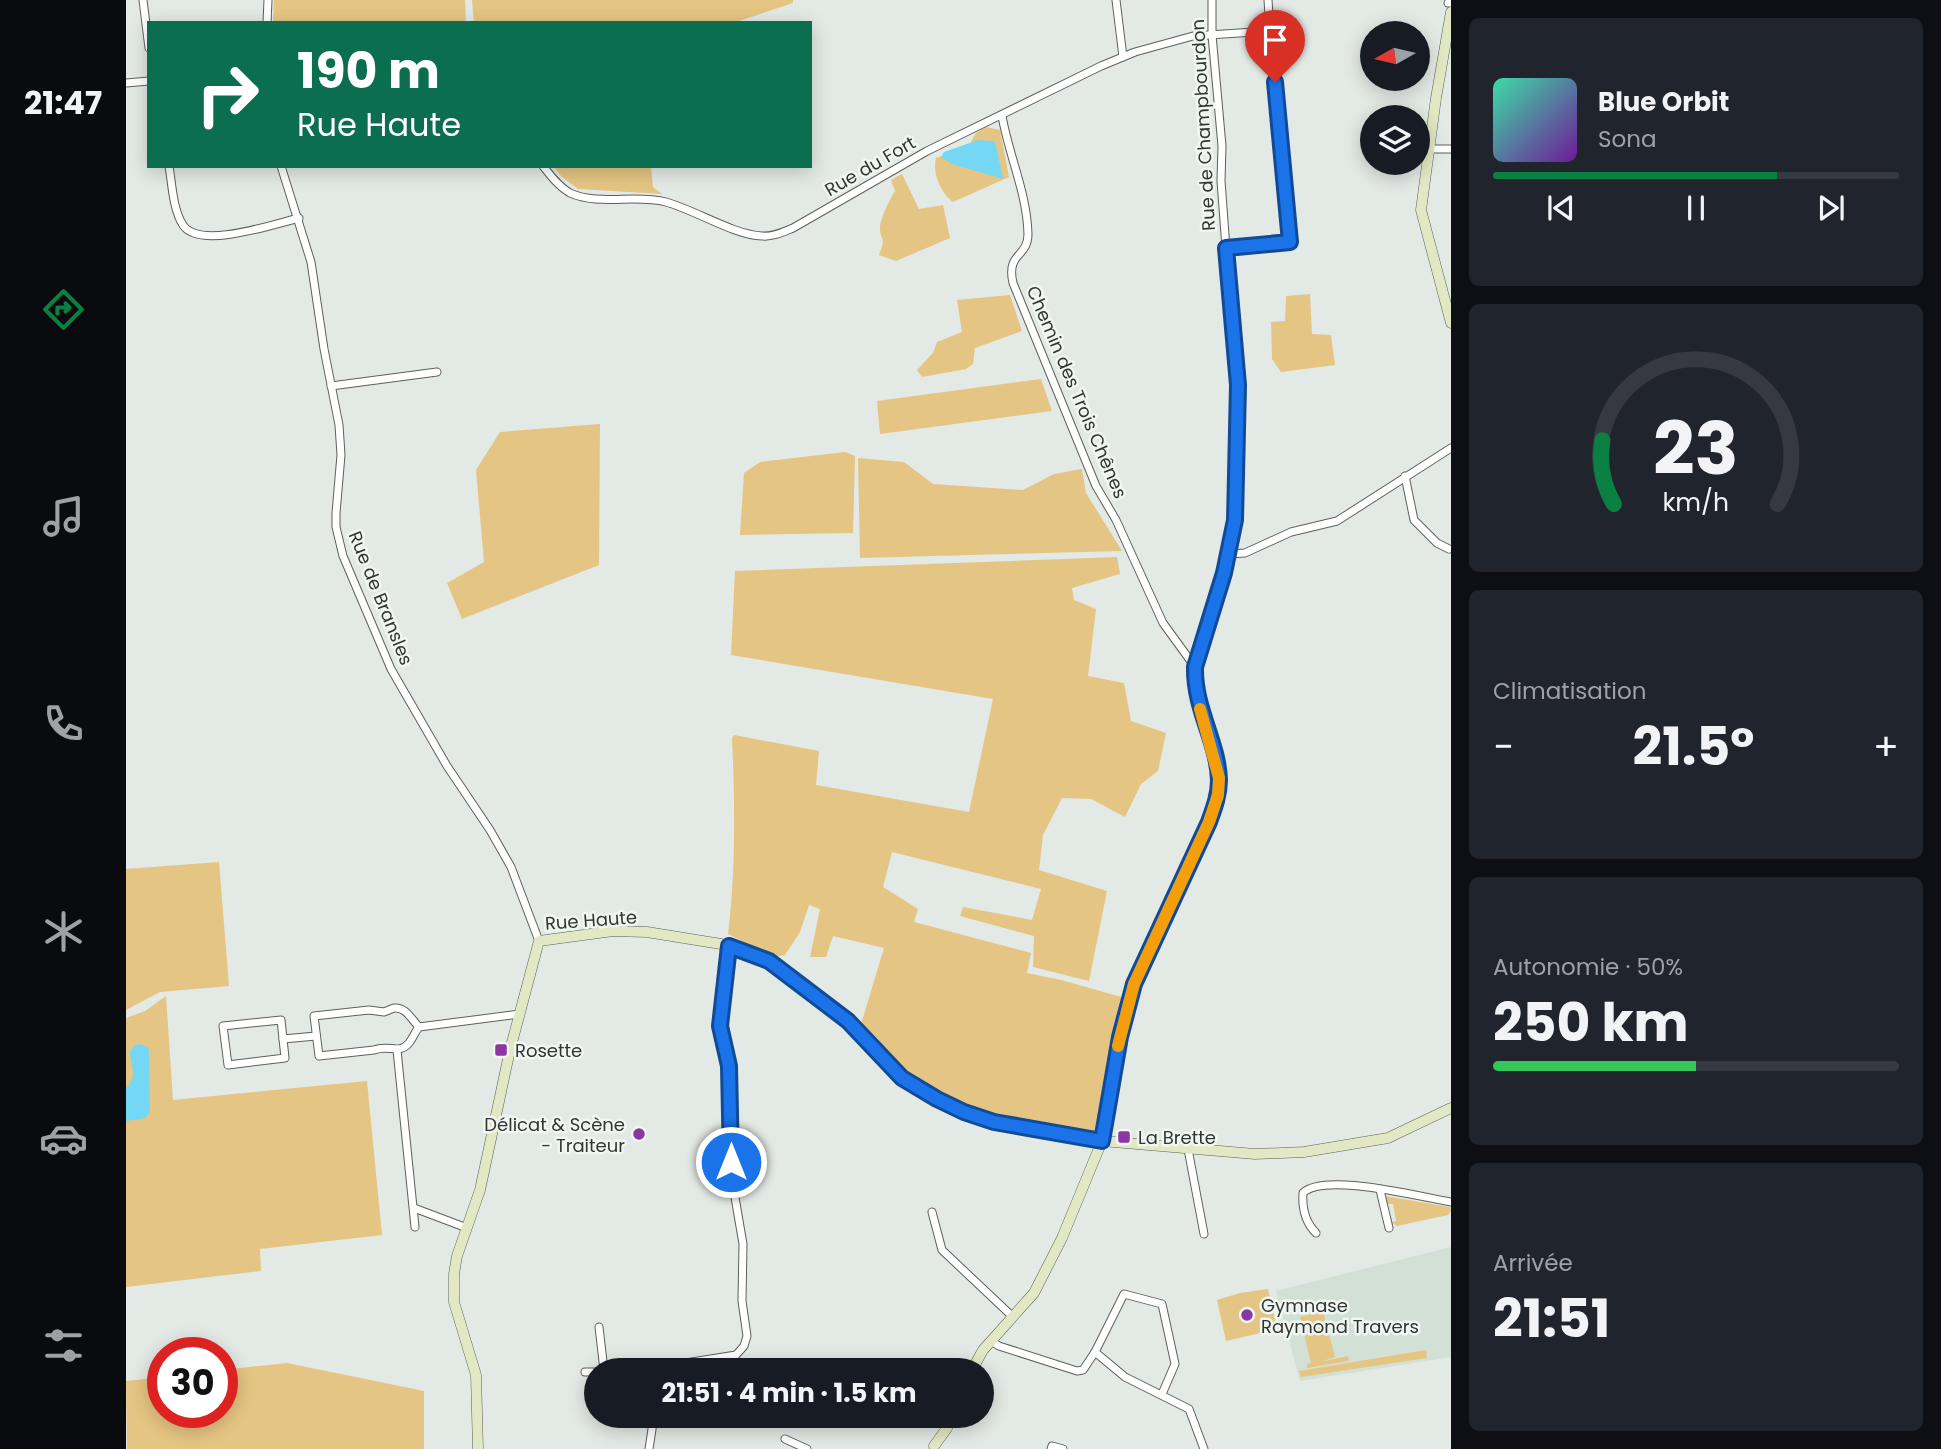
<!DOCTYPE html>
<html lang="fr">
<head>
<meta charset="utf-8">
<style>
	:root { --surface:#171b24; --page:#20242c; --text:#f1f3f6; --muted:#9ea1a6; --line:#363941; --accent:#0b8043 }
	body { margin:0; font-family:Poppins,sans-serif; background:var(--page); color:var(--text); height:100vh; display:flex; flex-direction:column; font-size:26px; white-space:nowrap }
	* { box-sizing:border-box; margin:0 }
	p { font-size:23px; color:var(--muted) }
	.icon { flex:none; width:38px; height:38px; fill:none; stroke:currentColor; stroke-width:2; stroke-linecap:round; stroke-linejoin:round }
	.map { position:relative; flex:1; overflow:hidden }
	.side { display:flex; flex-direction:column; gap:18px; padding:18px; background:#0d0f14; width:490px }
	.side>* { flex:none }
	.guide { position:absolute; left:21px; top:21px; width:665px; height:147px; border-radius:0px; box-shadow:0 4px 18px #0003; background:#0b6e4f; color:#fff; overflow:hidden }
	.needle { width:46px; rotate:262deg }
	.buttons { position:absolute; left:1234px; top:21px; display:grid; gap:14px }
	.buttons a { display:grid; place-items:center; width:70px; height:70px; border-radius:50%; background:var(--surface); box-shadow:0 4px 18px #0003; font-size:35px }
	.speed { position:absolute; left:21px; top:1337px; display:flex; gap:14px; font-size:35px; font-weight:700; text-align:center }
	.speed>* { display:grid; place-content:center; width:91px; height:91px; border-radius:50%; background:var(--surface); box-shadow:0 4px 18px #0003; line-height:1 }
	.speed .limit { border:10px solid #d22; background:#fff; color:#111 }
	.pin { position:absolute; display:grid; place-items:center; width:60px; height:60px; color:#fff; margin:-72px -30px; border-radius:50% 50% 50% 0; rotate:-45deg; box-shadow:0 0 7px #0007 }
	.pin .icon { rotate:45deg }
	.me { position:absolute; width:77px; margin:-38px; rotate:0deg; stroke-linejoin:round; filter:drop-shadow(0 0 5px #0008) }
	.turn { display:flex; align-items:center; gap:24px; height:147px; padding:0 35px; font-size:32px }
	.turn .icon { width:91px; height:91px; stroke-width:2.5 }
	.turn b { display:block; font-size:49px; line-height:60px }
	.big { font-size:52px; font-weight:700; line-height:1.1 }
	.side .tile { flex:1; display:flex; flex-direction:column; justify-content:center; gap:10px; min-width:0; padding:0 24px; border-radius:10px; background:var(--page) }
	.side .dial { align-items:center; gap:0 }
	.dial svg { height:182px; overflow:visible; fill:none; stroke:var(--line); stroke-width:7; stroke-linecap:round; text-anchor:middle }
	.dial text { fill:var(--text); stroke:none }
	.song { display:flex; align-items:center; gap:21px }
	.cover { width:84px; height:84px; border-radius:10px; background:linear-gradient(135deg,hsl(160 70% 55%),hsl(280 70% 35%)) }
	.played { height:7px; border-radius:4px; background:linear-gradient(90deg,var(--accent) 70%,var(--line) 70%) }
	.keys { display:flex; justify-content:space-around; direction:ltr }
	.heat { display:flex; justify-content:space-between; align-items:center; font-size:38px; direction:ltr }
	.charge { height:10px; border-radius:5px; background:linear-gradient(90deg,#34c759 50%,var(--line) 0) }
	.trip { position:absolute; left:458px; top:1358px; width:410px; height:70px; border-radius:35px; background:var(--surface); box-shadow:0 4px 18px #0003; font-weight:700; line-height:70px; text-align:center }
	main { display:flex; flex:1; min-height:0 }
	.menu { display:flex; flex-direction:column; width:126px; justify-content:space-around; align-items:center; background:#090b0e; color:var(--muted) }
	.menu .icon { width:49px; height:49px }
	.menu .active { color:var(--accent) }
	.menu b { font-size:32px; color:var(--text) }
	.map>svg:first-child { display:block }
</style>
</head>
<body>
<main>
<nav class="menu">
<b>21:47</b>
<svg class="icon active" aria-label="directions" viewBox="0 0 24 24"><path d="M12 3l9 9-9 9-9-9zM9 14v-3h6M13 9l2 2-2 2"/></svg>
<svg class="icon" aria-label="music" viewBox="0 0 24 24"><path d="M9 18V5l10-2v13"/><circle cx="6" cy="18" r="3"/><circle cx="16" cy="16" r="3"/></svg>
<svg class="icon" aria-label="phone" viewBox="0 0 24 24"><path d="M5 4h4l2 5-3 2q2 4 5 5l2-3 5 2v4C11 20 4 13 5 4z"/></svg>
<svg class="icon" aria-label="climate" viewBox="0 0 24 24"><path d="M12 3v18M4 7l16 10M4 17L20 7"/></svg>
<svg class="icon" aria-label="car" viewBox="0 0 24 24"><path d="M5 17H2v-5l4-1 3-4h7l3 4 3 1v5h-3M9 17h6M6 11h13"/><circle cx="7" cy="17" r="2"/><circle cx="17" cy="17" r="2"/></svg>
<svg class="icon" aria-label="filters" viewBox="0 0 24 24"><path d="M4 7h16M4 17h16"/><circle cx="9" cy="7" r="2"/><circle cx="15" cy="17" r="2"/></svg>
</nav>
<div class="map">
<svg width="1325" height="1449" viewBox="0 0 1325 1449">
	<rect width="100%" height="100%" fill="#e3e9e4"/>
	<path fill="#d3e0d6" d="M1325,1247V1357L1174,1381L1150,1291Z"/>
	<g fill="#e5c583">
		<path d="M148,0H339L340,23H147Z"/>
		<path d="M346,0H667V3L607,23H348Z"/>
		<path d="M860,127L874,130L883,177L827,202C815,193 806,173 810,158L842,147L850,133Z"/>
		<path d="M427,166H525L527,187L536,194L452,189L435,176Z"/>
		<path d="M776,174L793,209L817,205L824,238L770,261L753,255C761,236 754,242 754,228C754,219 764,199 769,191L765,180Z"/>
		<path d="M1184,294L1186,334L1205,335L1209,365L1155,372L1146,359L1145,322L1159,321L1160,296Z"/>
		<path d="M884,295L896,331L849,348L847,364L840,369L796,377L791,370L807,353L811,342L836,332L831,300Z"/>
		<path d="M915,379L926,411L754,434L751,401Z"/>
		<path d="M474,424L473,565L336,619L321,583L358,562L350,470L374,432Z"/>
		<path d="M719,452L729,456L727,533L614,535L618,473L634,462Z"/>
		<path d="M732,458L778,462L807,484L897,490L928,474L956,469L960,493L996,551L734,558Z"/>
		<path d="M991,557L994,574L946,588L948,600L970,609L962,676L998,683L1005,721L1040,733L1032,771L1015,784L999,817L965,799L936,798L917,835L913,870L981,891L963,981L907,967L908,936L834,916L837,907L906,920L915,889L766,852L757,887L792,909L788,922L905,953L901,973L935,980L999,998L974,1135C923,1126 871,1119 823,1098C789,1083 760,1055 733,1031L758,948L707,936L700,957H684L694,909L683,905L674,932L659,955L648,957L602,934C610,869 609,803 606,738L608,735L693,751L690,785L843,812L867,699L605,655L609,571Z"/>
		<path d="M93,862L103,986L34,992L0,1010V869Z"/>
		<path d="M40,996L47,1100L241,1081L256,1235L134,1249L135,1271L0,1287V1018L19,1011Z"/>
		<path d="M1259,1196L1324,1207L1325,1211L1322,1215L1271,1226L1265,1222L1270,1221L1267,1204H1261Z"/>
		<path d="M1142,1289L1151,1329L1100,1341L1091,1300L1114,1293Z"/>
		<path d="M1197,1311L1209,1357L1194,1362L1222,1356L1223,1361L1181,1368V1364L1185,1363L1174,1317Z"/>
		<path d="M1300,1350L1301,1358L1175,1377L1173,1371Z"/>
		<path d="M161,1363L298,1391V1449H1L0,1381L37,1377V1412H96V1370Z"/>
	</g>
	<g fill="#74d8f4">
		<path d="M852,140L869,141L877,179L826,164L815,157L818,152Z"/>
		<path d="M14,1044L22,1047L23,1052L24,1110L20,1118L0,1121V1088C13,1076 4,1066 4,1051L9,1045Z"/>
	</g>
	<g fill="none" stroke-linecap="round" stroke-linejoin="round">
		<g stroke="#5c615d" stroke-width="9">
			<g id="street">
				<path d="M17,0L23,48"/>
				<path d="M990,0L997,57"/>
				<path d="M1142,0L1144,31"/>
				<path d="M1322,3H1325"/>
				<path d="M141,23L142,0"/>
				<path d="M0,83L23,81"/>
				<path d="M876,116C883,156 901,193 902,234C902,258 880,252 887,283L970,486L990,520L1037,623L1069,667"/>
				<path d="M1297,149H1325"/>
				<path d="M43,166C46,184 47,210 57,225C73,250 148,224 173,218"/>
				<path d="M155,166L185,262L198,349L213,425L215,455L210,513V527L217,556L265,669L321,766L364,830L385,867L413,941"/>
				<path d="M417,166C425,176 433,187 444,193C473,206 509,194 540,202C569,210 608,235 636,236C647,237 657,232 667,228L801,151L975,66L1009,52L1067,36L1144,31L1164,241L1100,248"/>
				<path d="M205,386L311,372"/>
				<path d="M1279,476L1288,520L1311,543L1323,549"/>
				<path d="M1103,554L1119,553L1165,532L1211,521L1325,448"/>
				<path d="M268,1008C280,1007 285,1019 293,1027C289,1032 287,1038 283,1043C273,1055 263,1044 248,1050L193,1056L188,1016L243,1010L258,1012Z"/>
				<path d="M155,1020L159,1058L102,1065L97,1026Z"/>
				<path d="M293,1027L394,1014"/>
				<path d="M157,1039L190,1036"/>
				<path d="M271,1050L289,1227"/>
				<path d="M976,1141L994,1036L1008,984L1083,823L1092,795L1093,778L1071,699L1069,667L1098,573L1109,520L1112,385L1100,248L1095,181L1096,146L1086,35V0"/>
				<path d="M1062,1149L1078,1234"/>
				<path d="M1254,1190L1263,1228"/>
				<path d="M288,1208L341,1228"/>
				<path d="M806,1212L816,1250L887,1317"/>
				<path d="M1190,1233C1179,1222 1176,1208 1177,1193C1198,1172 1294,1197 1325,1202"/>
				<path d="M473,1327L478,1370"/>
				<path d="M865,1341L873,1346L951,1371L957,1370L969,1352L998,1294L1036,1304L1049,1364L1036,1394"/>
				<path d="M969,1352L999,1377L1063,1409L1078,1449"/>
				<path d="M540,1370L547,1365L610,1355L618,1346L621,1336L616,1301L617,1244L605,1174L603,1066L594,1026L603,946"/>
				<path d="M459,1372H471"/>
				<path d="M659,1439L681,1449"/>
				<path d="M523,1449L528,1416"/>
				<path d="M925,1449L926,1446L937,1449"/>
			</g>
		</g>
		<g stroke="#5c615d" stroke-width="11">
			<g id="secondary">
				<path d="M1325,12L1310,98L1295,210L1325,323"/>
				<path d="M846,1370L857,1350L908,1293L936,1238L976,1141"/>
				<path d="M808,1446L821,1428L826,1416"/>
				<path d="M352,1449L350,1375L328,1302V1274L331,1256L354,1190L384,1050L413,941L487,931L521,932L595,944L643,961L722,1021L776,1078L789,1087L838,1112L868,1122L976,1141L1129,1154L1178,1152L1262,1138L1325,1108"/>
			</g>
		</g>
		<use href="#street" stroke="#fff" stroke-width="7"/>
		<use href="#secondary" stroke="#e2e8c3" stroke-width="10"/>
	</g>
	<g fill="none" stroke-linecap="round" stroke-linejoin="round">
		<g stroke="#114b97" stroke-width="18">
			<path id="route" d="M605,1162L603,1066L594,1026L603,946L643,961L722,1021L776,1078L811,1099L838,1112L868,1122L976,1141L994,1037L1008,984L1083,822C1088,808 1093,795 1093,780C1092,742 1068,709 1069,667L1098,573L1109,520L1112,385L1100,248L1164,242L1149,82"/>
		</g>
		<use href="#route" stroke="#1a73e8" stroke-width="12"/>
		<path stroke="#f59e0b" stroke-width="12" d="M992,1046L1008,984L1083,822L1092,795L1093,778L1074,709"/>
	</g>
	<g fill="#8d36a3" stroke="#f0f6f1" stroke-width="2.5">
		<rect x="368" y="1043" width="14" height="14" rx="3.5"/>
		<circle cx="513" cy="1134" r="7"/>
		<rect x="991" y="1130" width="14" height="14" rx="3.5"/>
		<circle cx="1121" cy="1315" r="7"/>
	</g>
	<g text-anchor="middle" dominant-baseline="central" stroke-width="5" stroke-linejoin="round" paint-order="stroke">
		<g font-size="18" fill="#333533" stroke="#f0f6f1">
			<text transform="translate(1077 125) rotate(-93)">Rue de Champbourdon</text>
			<text transform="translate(744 166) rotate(-30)">Rue du Fort</text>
			<text transform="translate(951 392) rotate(67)">Chemin des Trois Chênes</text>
			<text transform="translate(255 598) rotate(68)">Rue de Bransles</text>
			<text transform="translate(465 920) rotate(-4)">Rue Haute</text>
		</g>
		<g font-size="18" fill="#333533" stroke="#f0f6f1" text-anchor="start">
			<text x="389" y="1050">Rosette</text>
			<text x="499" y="1124" text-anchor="end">Délicat &amp; Scène<tspan x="499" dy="21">- Traiteur</tspan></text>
			<text x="1012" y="1137">La Brette</text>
			<text x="1135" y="1305">Gymnase<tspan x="1135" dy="21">Raymond Travers</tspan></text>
		</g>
	</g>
</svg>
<div class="buttons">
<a><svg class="needle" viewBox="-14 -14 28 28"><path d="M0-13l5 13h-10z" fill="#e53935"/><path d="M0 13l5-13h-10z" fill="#9ea1a6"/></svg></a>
<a><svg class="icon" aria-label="layers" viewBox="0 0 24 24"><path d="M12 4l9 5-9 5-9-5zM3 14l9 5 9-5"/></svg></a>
</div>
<div class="speed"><div class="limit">30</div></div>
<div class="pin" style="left:1149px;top:82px;background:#d93025"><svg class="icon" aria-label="arrive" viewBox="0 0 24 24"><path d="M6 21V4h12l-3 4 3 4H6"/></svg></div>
<svg class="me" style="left:605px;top:1162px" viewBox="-20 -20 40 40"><circle r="17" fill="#1a73e8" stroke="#fff" stroke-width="3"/><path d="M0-11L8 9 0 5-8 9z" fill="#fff"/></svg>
<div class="trip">21:51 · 4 min · 1.5 km</div>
<div class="guide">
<div class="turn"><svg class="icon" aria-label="right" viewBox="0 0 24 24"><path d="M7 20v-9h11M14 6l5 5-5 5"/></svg><div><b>190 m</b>Rue Haute</div></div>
</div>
</div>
<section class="side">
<div class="tile">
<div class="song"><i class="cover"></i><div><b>Blue Orbit</b><p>Sona</p></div></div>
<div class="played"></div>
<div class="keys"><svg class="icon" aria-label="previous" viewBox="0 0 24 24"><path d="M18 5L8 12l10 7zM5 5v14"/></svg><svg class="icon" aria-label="pause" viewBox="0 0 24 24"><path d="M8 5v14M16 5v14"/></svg><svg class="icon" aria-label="next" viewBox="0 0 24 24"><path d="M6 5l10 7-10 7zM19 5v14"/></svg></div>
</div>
<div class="tile dial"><svg viewBox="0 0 100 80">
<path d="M14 69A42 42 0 1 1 86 69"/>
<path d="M14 69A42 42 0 0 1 9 41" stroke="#0b8043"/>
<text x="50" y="56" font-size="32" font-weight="700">23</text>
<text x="50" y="72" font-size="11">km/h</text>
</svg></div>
<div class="tile"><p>Climatisation</p>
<div class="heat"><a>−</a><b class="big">21.5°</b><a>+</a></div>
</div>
<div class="tile"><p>Autonomie · 50%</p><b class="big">250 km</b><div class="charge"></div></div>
<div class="tile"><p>Arrivée</p><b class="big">21:51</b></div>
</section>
</main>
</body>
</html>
